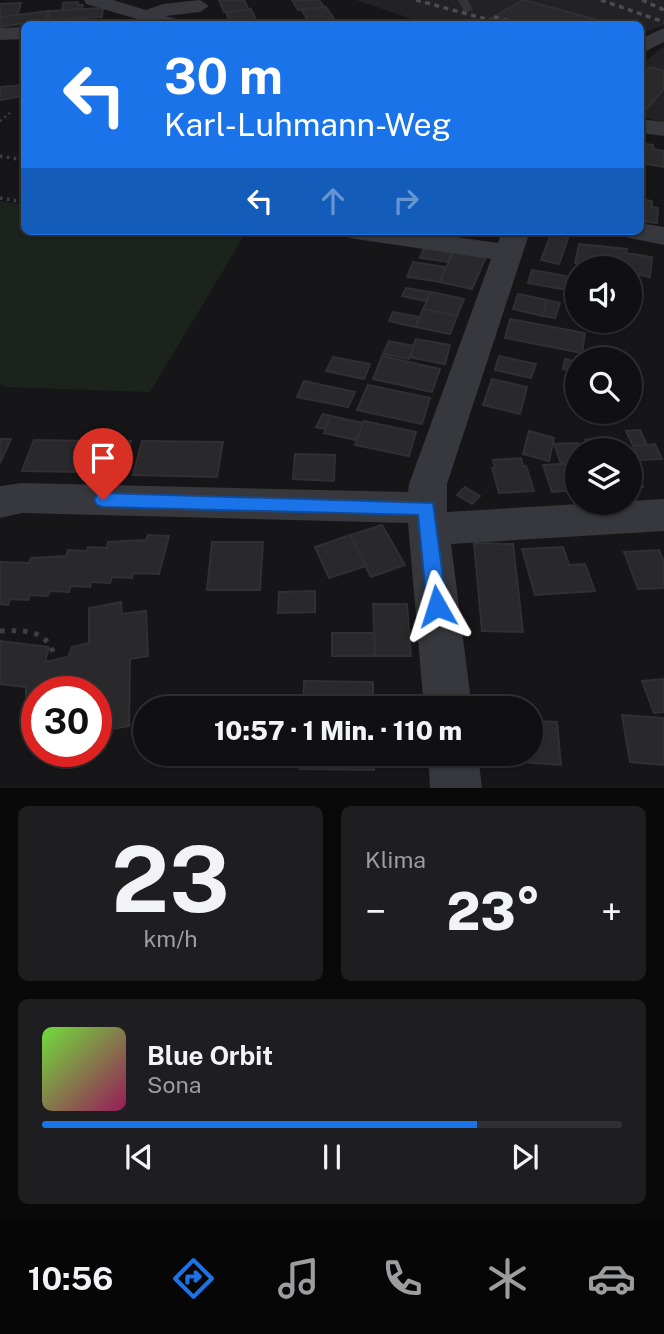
<!DOCTYPE html>
<html lang="de">
<head>
<meta charset="utf-8">
<style>
	:root { --surface:#101012; --page:#1e1e20; --text:#f1f3f6; --muted:#9c9d9f; --line:#303032; --accent:#1a73e8 }
	body { margin:0; font-family:"Public Sans",sans-serif; background:var(--page); color:var(--text); height:100vh; display:flex; flex-direction:column; font-size:26px; white-space:nowrap }
	* { box-sizing:border-box; margin:0 }
	p { font-size:23px; color:var(--muted) }
	.icon { flex:none; width:38px; height:38px; fill:none; stroke:currentColor; stroke-width:2; stroke-linecap:round; stroke-linejoin:round }
	.map { position:relative; height:788px; overflow:hidden }
	.panel { display:flex; flex-direction:column; gap:18px; padding:18px; background:#09090a; flex:1 }
	.panel>* { flex:none }
	.banner { position:absolute; left:21px; top:21px; width:623px; height:214px; border-radius:10px; box-shadow:0 2px 5px #0004,0 0 0 2px var(--line); background:#1a73e8; color:#fff; overflow:hidden }
	.fabs { position:absolute; left:565px; top:256px; display:grid; gap:14px }
	.fabs a { display:grid; place-items:center; width:77px; height:77px; border-radius:50%; background:var(--surface); box-shadow:0 2px 5px #0004,0 0 0 2px var(--line); font-size:35px }
	.speed { position:absolute; left:21px; top:676px; display:flex; gap:14px; font-size:35px; font-weight:700; text-align:center }
	.speed>* { display:grid; place-content:center; width:91px; height:91px; border-radius:50%; background:var(--surface); box-shadow:0 2px 5px #0004,0 0 0 2px var(--line); line-height:1 }
	.speed .limit { border:10px solid #d22; background:#fff; color:#111 }
	.pin { position:absolute; display:grid; place-items:center; width:60px; height:60px; color:#fff; margin:-72px -30px; border-radius:50% 50% 50% 0; rotate:-45deg; box-shadow:0 0 7px #0007 }
	.pin .icon { rotate:45deg }
	.me { position:absolute; width:77px; margin:-38px; rotate:354deg; stroke-linejoin:round; filter:drop-shadow(0 0 5px #0008) }
	.turn { display:flex; align-items:center; gap:24px; height:147px; padding:0 28px; font-size:32px }
	.turn .icon { width:91px; height:91px; stroke-width:2.5 }
	.turn b { display:block; font-size:49px; line-height:60px }
	.lanes { display:flex; align-items:center; height:66px; padding:0 28px; background:#0003; justify-content:center; gap:35px; direction:ltr }
	.lanes .off { opacity:.35 }
	.big { font-size:52px; font-weight:800; line-height:1.1 }
	.panel .widget { flex:1; display:flex; flex-direction:column; justify-content:center; gap:10px; min-width:0; padding:0 24px; border-radius:10px; background:var(--page) }
	.panel .dial { align-items:center; gap:0 }
	.dial b { font-size:91px; line-height:1 }
	.song { display:flex; align-items:center; gap:21px }
	.cover { width:84px; height:84px; border-radius:10px; background:linear-gradient(135deg,hsl(100 70% 55%),hsl(330 70% 35%)) }
	.played { height:7px; border-radius:4px; background:linear-gradient(90deg,var(--accent) 75%,var(--line) 75%) }
	.keys { display:flex; justify-content:space-around; direction:ltr }
	.heat { display:flex; justify-content:space-between; align-items:center; font-size:38px; direction:ltr }
	.panel .tiles { flex:1; display:grid; gap:18px; grid-template-columns:1fr 1fr }
	.widget:last-child { grid-column:span 2 }
	.trip { position:absolute; left:133px; top:696px; width:410px; height:70px; border-radius:35px; background:var(--surface); box-shadow:0 2px 5px #0004,0 0 0 2px var(--line); font-weight:800; line-height:70px; text-align:center }
	.menu { display:flex; height:112px; justify-content:space-around; align-items:center; background:#060607; color:var(--muted) }
	.menu .icon { width:49px; height:49px }
	.menu .on { color:var(--accent) }
	.menu b { font-size:32px; color:var(--text) }
	.map>svg:first-child { display:block }
</style>
</head>
<body>
<div class="map">
<svg width="664" height="788" viewBox="0 0 664 788">
	<rect width="100%" height="100%" fill="#161618"/>
	<g fill="#222225">
		<path d="M356,0H664V25L641,34L640,24H427Z"/>
		<path d="M664,46V122L641,117L640,66Z"/>
	</g>
	<path fill="#1c231d" d="M0,201L24,205V231H247L150,392L8,387L0,385Z"/>
	<g fill="#29292c" stroke="#303034" stroke-width="2">
		<path d="M219,0H244L249,10L224,12Z"/>
		<path d="M292,0H319L324,7L298,10Z"/>
		<path d="M523,0L598,20L591,24H481Z"/>
		<path d="M78,2L77,5H83L82,9L62,10L63,3Z"/>
		<path d="M21,3L17,17H0V4Z"/>
		<path d="M326,7L336,22L310,24L301,9Z"/>
		<path d="M103,8L102,17L48,20L50,11Z"/>
		<path d="M251,9L258,24H231L226,12Z"/>
		<path d="M49,11L46,20L0,27L1,17Z"/>
		<path d="M650,67L664,71V89L640,116V77Z"/>
		<path d="M24,85V96L0,100V87Z"/>
		<path d="M640,143L653,145V149L664,151V167L640,163Z"/>
		<path d="M640,199L652,201V207L658,208L657,223L640,221Z"/>
		<path d="M551,234L568,238L559,264L541,260Z"/>
		<path d="M579,244L627,249L626,253L652,257L650,277L630,273V268H600L575,263Z"/>
		<path d="M425,246L452,250L448,262L420,258Z"/>
		<path d="M454,250L486,257L472,289L440,282Z"/>
		<path d="M413,262L445,267L440,282L407,277Z"/>
		<path d="M532,270L571,277L572,274L578,275V292L528,283Z"/>
		<path d="M406,288L430,292L426,301L402,296Z"/>
		<path d="M431,292L464,299L457,316L423,309Z"/>
		<path d="M518,294L547,300L543,316L513,309Z"/>
		<path d="M547,300L560,303L555,318L543,316Z"/>
		<path d="M423,309L457,316L450,334L416,327Z"/>
		<path d="M393,312L419,317L415,327L389,321Z"/>
		<path d="M510,319L585,333L582,353L505,338Z"/>
		<path d="M416,339L450,345L445,364L409,357Z"/>
		<path d="M389,341L414,346L409,359L383,354Z"/>
		<path d="M382,356L440,369L432,392L373,379Z"/>
		<path d="M499,356L536,364L531,378L495,370Z"/>
		<path d="M333,357L370,364L364,379L326,371Z"/>
		<path d="M565,359L578,362V372L563,369Z"/>
		<path d="M492,379L527,387L520,414L483,405Z"/>
		<path d="M304,381L355,392L348,407L297,397Z"/>
		<path d="M368,385L430,398L422,424L357,410Z"/>
		<path d="M323,414L331,416L325,429L316,427Z"/>
		<path d="M331,416L363,423L356,440L324,433Z"/>
		<path d="M364,421L416,432L409,456L355,445Z"/>
		<path d="M640,430L647,445L633,446L626,431Z"/>
		<path d="M529,431L554,438L549,461L523,454Z"/>
		<path d="M613,438L618,450H589L585,440Z"/>
		<path d="M0,439H11L0,463Z"/>
		<path d="M34,440L93,441L84,472L22,471Z"/>
		<path d="M109,441H131L125,465H102Z"/>
		<path d="M142,441L223,442L217,477L133,475Z"/>
		<path d="M578,443L581,450H578V463L561,464L554,444Z"/>
		<path d="M655,444L662,459L639,460L633,446Z"/>
		<path d="M295,454L335,455L334,481L293,479Z"/>
		<path d="M521,458L523,466H526L534,491L499,493L492,468H495L493,460Z"/>
		<path d="M578,463V490L552,492L543,465Z"/>
		<path d="M630,463H632L643,487L630,488Z"/>
		<path d="M465,487L480,496L472,504L457,495Z"/>
		<path d="M382,525L405,565L371,577L350,535Z"/>
		<path d="M148,535L169,536L159,574L133,573L132,578L112,577L110,583L91,582L90,587L71,586L69,592L50,591L48,596L30,595L28,600L10,599L8,605L0,604V562L29,563L31,558L66,556L68,550L87,551L88,547L107,548L108,542L146,540Z"/>
		<path d="M350,535L366,566L329,578L315,547Z"/>
		<path d="M212,542H263L260,590H207Z"/>
		<path d="M474,543L513,544L523,632L482,631Z"/>
		<path d="M563,547L569,565L585,564L595,591L535,595L522,549Z"/>
		<path d="M659,550L664,562V588L638,589L624,552Z"/>
		<path d="M315,591V612L278,613L279,592Z"/>
		<path d="M121,602L122,614L146,611L148,656L130,659L129,726L96,732V691H37V695L26,697V687L0,684V641L49,647L45,662L68,657L72,647L89,643V608Z"/>
		<path d="M373,604H407L411,656H375Z"/>
		<path d="M332,633H374L375,656H332Z"/>
		<path d="M664,679V712L654,713L642,681Z"/>
		<path d="M304,681L373,682V709H303Z"/>
		<path d="M622,715L664,718V765L630,762Z"/>
		<path d="M530,721L557,722L561,765L509,761L508,754H530Z"/>
		<path d="M301,754H374V770L300,769Z"/>
	</g>
	<g fill="none" stroke-linecap="round" stroke-linejoin="round">
		<path stroke="#333438" stroke-width="21" stroke-dasharray="21 10" stroke-linecap="butt" d="M460,4L468,0"/>
		<path stroke="#3d3f44" stroke-width="2.5" stroke-dasharray="2 3.5" stroke-linecap="butt" d="M0,121L10,113"/>
		<g stroke="#3d3f44" stroke-width="3.5" stroke-dasharray="2.5 4.5" stroke-linecap="butt">
			<path d="M0,156L24,160"/>
			<path d="M0,198L24,202"/>
		</g>
		<path stroke="#3d3f44" stroke-width="5" stroke-dasharray="4.5 7" stroke-linecap="butt" d="M0,631C25,630 48,629 55,658"/>
		<g fill="#37383d" fill-rule="evenodd">
			<path d="M84,0H113L146,10L163,4L200,0L209,6L200,12L165,16L180,20L182,24H154L86,4Z"/>
			<path d="M24,27V39L0,40V28Z"/>
			<path d="M664,28V42L640,54V39Z"/>
			<path d="M640,119L664,122V136L640,133Z"/>
			<path d="M640,223L664,227V245L625,237L621,231H640Z"/>
			<path d="M342,231H415L498,243L502,231H530L447,484V512L664,499V531L451,544L472,709H424L408,523L22,513L0,518V486L22,483L408,492L409,484L491,259L356,239L346,237Z"/>
			<path d="M428,754H478L482,788H430Z"/>
		</g>
		<g stroke="#4a4c52" stroke-width="3.5" stroke-dasharray="5 4.5" stroke-linecap="butt">
			<path d="M416,0L504,24"/>
			<path d="M601,0L664,22"/>
			<path d="M642,0L664,10"/>
			<path d="M494,17L520,24"/>
		</g>
	</g>
	<path fill="#1a73e8" stroke="#114b97" stroke-width="2" d="M103,493L433,503L447,606L444,612L437,615L430,612L427,606L418,515L103,507L97,505L94,500L97,495Z"/>
</svg>
<div class="fabs">
<a><svg class="icon" aria-label="sound" viewBox="0 0 24 24"><path d="M4 9h4l5-4v14l-5-4H4zM17 9q2 3 0 6"/></svg></a>
<a><svg class="icon" aria-label="search" viewBox="0 0 24 24"><circle cx="10" cy="10" r="6"/><path d="M15 15l6 6"/></svg></a>
<a><svg class="icon" aria-label="layers" viewBox="0 0 24 24"><path d="M12 4l9 5-9 5-9-5zM3 14l9 5 9-5"/></svg></a>
</div>
<div class="speed"><div class="limit">30</div></div>
<div class="pin" style="left:103px;top:500px;background:#d93025"><svg class="icon" aria-label="arrive" viewBox="0 0 24 24"><path d="M6 21V4h12l-3 4 3 4H6"/></svg></div>
<svg class="me" style="left:437px;top:606px" viewBox="-20 -20 40 40"><path d="M0-17L14 15 0 8-14 15z" fill="#1a73e8" stroke="#fff" stroke-width="4"/></svg>
<div class="trip">10:57 · 1 Min. · 110 m</div>
<div class="banner">
<div class="turn"><svg class="icon" aria-label="left" viewBox="0 0 24 24"><path d="M17 20v-9H6M10 6l-5 5 5 5"/></svg><div><b>30 m</b>Karl-Luhmann-Weg</div></div>
<div class="lanes"><svg class="icon" aria-label="left" viewBox="0 0 24 24"><path d="M17 20v-9H6M10 6l-5 5 5 5"/></svg><svg class="icon off" aria-label="ahead" viewBox="0 0 24 24"><path d="M12 20V5M6 11l6-6 6 6"/></svg><svg class="icon off" aria-label="right" viewBox="0 0 24 24"><path d="M7 20v-9h11M14 6l5 5-5 5"/></svg></div>
</div>
</div>
<section class="panel">
<div class="tiles">
<div class="widget dial"><b>23</b><p>km/h</p></div>
<div class="widget"><p>Klima</p>
<div class="heat"><a>−</a><b class="big">23°</b><a>+</a></div>
</div>
<div class="widget">
<div class="song"><i class="cover"></i><div><b>Blue Orbit</b><p>Sona</p></div></div>
<div class="played"></div>
<div class="keys"><svg class="icon" aria-label="previous" viewBox="0 0 24 24"><path d="M18 5L8 12l10 7zM5 5v14"/></svg><svg class="icon" aria-label="pause" viewBox="0 0 24 24"><path d="M8 5v14M16 5v14"/></svg><svg class="icon" aria-label="next" viewBox="0 0 24 24"><path d="M6 5l10 7-10 7zM19 5v14"/></svg></div>
</div>
</div>
</section>
<nav class="menu">
<b>10:56</b>
<svg class="icon on" aria-label="directions" viewBox="0 0 24 24"><path d="M12 3l9 9-9 9-9-9zM9 14v-3h6M13 9l2 2-2 2"/></svg>
<svg class="icon" aria-label="music" viewBox="0 0 24 24"><path d="M9 18V5l10-2v13"/><circle cx="6" cy="18" r="3"/><circle cx="16" cy="16" r="3"/></svg>
<svg class="icon" aria-label="phone" viewBox="0 0 24 24"><path d="M5 4h4l2 5-3 2q2 4 5 5l2-3 5 2v4C11 20 4 13 5 4z"/></svg>
<svg class="icon" aria-label="climate" viewBox="0 0 24 24"><path d="M12 3v18M4 7l16 10M4 17L20 7"/></svg>
<svg class="icon" aria-label="car" viewBox="0 0 24 24"><path d="M5 17H2v-5l4-1 3-4h7l3 4 3 1v5h-3M9 17h6M6 11h13"/><circle cx="7" cy="17" r="2"/><circle cx="17" cy="17" r="2"/></svg>
</nav>
</body>
</html>
